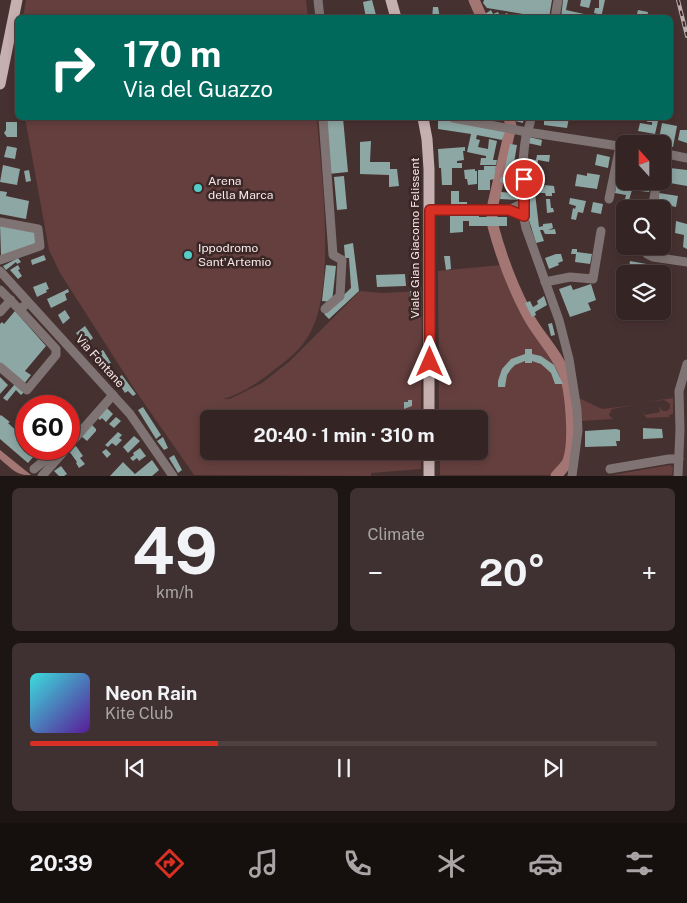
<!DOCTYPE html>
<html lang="en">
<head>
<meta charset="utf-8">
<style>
	:root { --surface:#342524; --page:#3f3131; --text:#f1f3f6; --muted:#a9a5a6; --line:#4e4241; --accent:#d93025 }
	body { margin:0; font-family:"Public Sans",sans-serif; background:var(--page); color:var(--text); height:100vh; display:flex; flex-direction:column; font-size:19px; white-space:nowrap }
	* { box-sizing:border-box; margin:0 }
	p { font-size:16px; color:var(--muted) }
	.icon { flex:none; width:28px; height:28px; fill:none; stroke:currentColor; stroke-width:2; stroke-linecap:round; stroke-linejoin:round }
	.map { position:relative; height:476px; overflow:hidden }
	.panel { display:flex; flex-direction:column; gap:12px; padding:12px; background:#1d1414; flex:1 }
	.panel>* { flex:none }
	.banner { position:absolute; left:15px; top:15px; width:658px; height:105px; border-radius:8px; box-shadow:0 2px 8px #0003,0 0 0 1px var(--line); background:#00695c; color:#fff; overflow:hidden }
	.needle { width:32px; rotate:339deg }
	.fabs { position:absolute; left:616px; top:135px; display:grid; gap:10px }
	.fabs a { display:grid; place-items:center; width:55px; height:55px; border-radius:8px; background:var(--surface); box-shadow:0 2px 8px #0003,0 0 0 1px var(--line); font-size:25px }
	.speed { position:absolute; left:15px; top:395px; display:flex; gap:10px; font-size:25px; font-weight:700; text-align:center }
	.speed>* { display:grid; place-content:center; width:65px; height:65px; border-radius:50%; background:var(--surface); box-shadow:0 2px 8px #0003,0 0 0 1px var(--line); line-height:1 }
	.speed .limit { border:8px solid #d22; background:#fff; color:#111 }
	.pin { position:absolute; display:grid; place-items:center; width:42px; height:42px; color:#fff; margin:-21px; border:2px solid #fff; border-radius:50%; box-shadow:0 1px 5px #0007 }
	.me { position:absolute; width:55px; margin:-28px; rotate:0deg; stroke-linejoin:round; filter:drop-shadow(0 0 4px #0008) }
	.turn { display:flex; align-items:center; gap:18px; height:105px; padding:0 25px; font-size:22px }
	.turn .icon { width:65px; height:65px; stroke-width:2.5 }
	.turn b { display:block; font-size:35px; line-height:42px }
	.big { font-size:38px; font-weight:700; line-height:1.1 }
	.panel .card { flex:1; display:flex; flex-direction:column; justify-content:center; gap:8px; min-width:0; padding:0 18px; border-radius:8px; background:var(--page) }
	.panel .dial { align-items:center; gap:0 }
	.dial b { font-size:65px; line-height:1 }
	.song { display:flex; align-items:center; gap:15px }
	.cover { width:60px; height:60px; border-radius:8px; background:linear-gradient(135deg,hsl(180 70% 55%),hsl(270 70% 35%)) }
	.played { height:5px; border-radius:2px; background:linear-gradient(90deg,var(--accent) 30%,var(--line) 30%) }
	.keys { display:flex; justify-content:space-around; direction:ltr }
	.heat { display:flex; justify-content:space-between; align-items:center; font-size:28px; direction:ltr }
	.panel .tiles { flex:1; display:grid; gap:12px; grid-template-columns:1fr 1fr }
	.card:last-child { grid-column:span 2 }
	.trip { position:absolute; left:200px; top:410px; width:288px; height:50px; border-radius:8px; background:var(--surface); box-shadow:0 2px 8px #0003,0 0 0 1px var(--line); font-weight:700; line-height:50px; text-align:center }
	.tabs { display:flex; height:80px; justify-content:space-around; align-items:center; background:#150f0e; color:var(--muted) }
	.tabs .icon { width:35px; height:35px }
	.tabs .selected { color:var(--accent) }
	.tabs b { font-size:22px; color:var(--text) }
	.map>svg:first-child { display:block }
</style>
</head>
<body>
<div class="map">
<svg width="687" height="476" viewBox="0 0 687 476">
	<rect width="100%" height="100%" fill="#453130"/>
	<g fill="#643f3e">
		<path d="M26,0H306L308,17H23Z"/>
		<path d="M25,118H317C321,172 338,293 307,338C299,351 286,361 274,370C262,380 237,397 221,399C216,399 211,398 206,398L230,399L262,383L290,361L360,291L382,293L422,291L421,419H209V451H421V469L371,473V476L194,475L135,390L60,273L49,250Z"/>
		<path d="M501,265L525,315L553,356L563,377L568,431L564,463L565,475H440V451H479V419H439L438,271Z"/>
		<path d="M673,398V414L669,415V417L647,418L643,414V410L644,415L660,412L659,407L663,411H667L670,408V404L664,400L640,403Z"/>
		<path d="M581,399L602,409L635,405L612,409L609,415L613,419L582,421L577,400Z"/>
		<path d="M670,465L673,467L672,475H612Z"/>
	</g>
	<path fill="#a37573" d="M0,450L31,475C16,476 11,468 0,459Z"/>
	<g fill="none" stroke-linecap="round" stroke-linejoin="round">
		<g stroke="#a37573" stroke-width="11">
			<path d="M474,0L482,18"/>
			<path d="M492,217L493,204L511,126L509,118"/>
			<path d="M493,226C501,256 512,285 526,312C536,333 554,349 563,370C571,388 575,442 568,461C566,466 560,471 556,476"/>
		</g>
	</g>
	<g fill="#8da7a5">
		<path d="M372,0L376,15L366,18L363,2Z"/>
		<path d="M484,0H552L549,18H535V16L487,8L483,3Z"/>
		<path d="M563,0H568L566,10L593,16L592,18H561Z"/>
		<path d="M581,0H591L589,8L580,6Z"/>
		<path d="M599,0H605L601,18L597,17L598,14L594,13L595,8H599Z"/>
		<path d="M433,7H438L440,18H432Z"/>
		<path d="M491,10L493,14L498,12L500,16L507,13L510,18H487L485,14Z"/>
		<path d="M638,10L648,12L647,18H636Z"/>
		<path d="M324,118H343L348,172L328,174Z"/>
		<path d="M438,118L506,129L502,140L477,135L476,139L480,140L478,147L488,149L489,139L497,141L493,160H497L496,165H480L481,158H486V156L467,152L471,134L438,129Z"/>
		<path d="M512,118H524L523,123L511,120Z"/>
		<path d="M544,118H569L567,128L544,125Z"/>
		<path d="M648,118H654L653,121H658L655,134L638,131L640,123L652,125V122H647Z"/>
		<path d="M6,122H17V137H7L4,133L6,130Z"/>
		<path d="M662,123L677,126L673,147L658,144Z"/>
		<path d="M680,130H687V143L678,140Z"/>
		<path d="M529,137L542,140L541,146L528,143Z"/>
		<path d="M371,141L370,162H390V169H397L399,186L389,187V175L360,174V142Z"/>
		<path d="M510,144L517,145L512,175L522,176L520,200L500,199L501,192L514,193V180H512L510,184L500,182L501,177H503Z"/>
		<path d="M7,146L17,148L15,159L4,157Z"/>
		<path d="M465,147V151H463L464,160L457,161V163H462V168H452V185H442L441,168H439L438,149Z"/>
		<path d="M597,154L610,157L608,168L595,165Z"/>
		<path d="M537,155H550L549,162L538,160L537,176L533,175L532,178L526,177L527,159L536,160Z"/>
		<path d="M621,159L625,160V172L619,171Z"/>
		<path d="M3,165L20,169L17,185L0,182Z"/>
		<path d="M484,166H496L494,179L490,180V190H478V170H484Z"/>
		<path d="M670,168L687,170V186L664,182L666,169L670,170Z"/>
		<path d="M475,169V171H477V184L468,185L467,179H465L464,170Z"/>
		<path d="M29,170L31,181L26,182L24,171Z"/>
		<path d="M587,173L600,175L597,189L575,186L577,174L587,176Z"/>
		<path d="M344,176L347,209L337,210L334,177Z"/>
		<path d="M634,181H651L649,192L632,190Z"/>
		<path d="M529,182H532V187H545L544,185L554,186L555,193H552V196H546L545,193H535L539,227L543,226V224L552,223L553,228L548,230L555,229L556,234H545L543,230H540L544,241L536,243L529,220L526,222L524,184H529Z"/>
		<path d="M617,182L628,184L627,189L632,190L629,200L625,199L626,195L615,193Z"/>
		<path d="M0,191L7,192L6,196L29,201L26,219L0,214Z"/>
		<path d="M451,191H459V202H467V204L451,205Z"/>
		<path d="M659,193L678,196L676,207L658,203Z"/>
		<path d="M570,198L586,201L583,213L578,212L576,220L571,219L573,208L575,209L576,206L569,204Z"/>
		<path d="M546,199H550L551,208H553L554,212L547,213Z"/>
		<path d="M593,202L603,204L601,214L591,212Z"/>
		<path d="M461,213H479V217H507V226H469V221H463V232L450,233V216H461Z"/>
		<path d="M662,219L667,220L665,231L662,230Z"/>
		<path d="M676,221L687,224V249L683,247L684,235L675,233Z"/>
		<path d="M0,223L38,230L39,244L1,256Z"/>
		<path d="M662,237L671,239L669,252L658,250V246H662Z"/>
		<path d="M353,243L359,291L329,319L324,314L351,288L349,258H345L344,245Z"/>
		<path d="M572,249H577V252L592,254L590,264L575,262L576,254H571Z"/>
		<path d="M556,254H561L563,261L558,263L559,265L549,269L545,258Z"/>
		<path d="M44,255L46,260L32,265L31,260Z"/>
		<path d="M444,256H450L451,269L446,270Z"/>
		<path d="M18,258L21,262L17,264L16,262L6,270L3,266Z"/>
		<path d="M630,261L652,265L650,274H625L626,268H629Z"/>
		<path d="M18,265L20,269L18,270L22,276L18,279L10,270Z"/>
		<path d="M326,265L336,266L332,302L322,301Z"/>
		<path d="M412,272H418L419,282H412Z"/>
		<path d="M405,274L406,286L377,287L376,275Z"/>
		<path d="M46,282L49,289L46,290L47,292L37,297L33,287Z"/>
		<path d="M591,284L596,300L588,303L591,310L570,317L559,289L571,285L573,290Z"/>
		<path d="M68,289L69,292L65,294L67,300L51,308L47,299Z"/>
		<path d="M410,291H417L418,308H412Z"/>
		<path d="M544,296L547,305L535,312L536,315L532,317L525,303L530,301L533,307L538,304L537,301Z"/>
		<path d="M65,310L70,318L63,324L58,315Z"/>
		<path d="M15,311L46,346L25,371L31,375L24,384L0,364V324L2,322L4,324Z"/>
		<path d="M552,323L555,335L551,336L548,324Z"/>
		<path d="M85,326L93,338L85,345L76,333Z"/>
		<path d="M525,349H532V354L541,356L554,365L563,384H555L551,373L541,364L532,361V363H525V361L515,365L511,369L507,375L505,387H498V381L502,369L511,359L525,354Z"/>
		<path d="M103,350L111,363L102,369L94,356Z"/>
		<path d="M122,375L136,394L133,396L128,391L125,393L116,379Z"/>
		<path d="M0,377L8,385L0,394Z"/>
		<path d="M15,384L24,392L21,395L16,390L7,401L3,398Z"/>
		<path d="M408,400H412V406L404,409V402H408Z"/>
		<path d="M106,407L113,414L106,422L102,418L100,420L97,417Z"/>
		<path d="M143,407L161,435L156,439L138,410Z"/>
		<path d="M1,415L10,422L8,423L21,435L26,429V449H40L28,463L0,439V416Z"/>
		<path d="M116,417L121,421L114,428L109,424Z"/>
		<path d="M91,424L96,429V431L87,441L81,436Z"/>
		<rect x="479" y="424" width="7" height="8"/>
		<path d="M643,428L662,429L663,438L643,439Z"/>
		<path d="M616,429L620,430V441H616L617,446L585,447V431Z"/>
		<path d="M118,432L122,435L119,438L122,440L116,446L112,443L108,447L105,445Z"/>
		<path d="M134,436L140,441L128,453L123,447Z"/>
		<path d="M163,437L168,448L164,450L157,441Z"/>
		<path d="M76,446L83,456L80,458L85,464L79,468L76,463L77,462L69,451Z"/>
		<path d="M140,448L146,456L139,461L137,458L133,461L130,458L134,455L133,453Z"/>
		<path d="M106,449L111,454L107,458L102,452Z"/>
		<path d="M174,455L182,470L178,473L169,458Z"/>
		<path d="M152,460L159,470L152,476H110L123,462L135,474Z"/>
		<path d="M61,466L67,474L64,476H59L54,471Z"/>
	</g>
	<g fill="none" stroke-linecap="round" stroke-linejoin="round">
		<g stroke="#7f7473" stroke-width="9">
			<path d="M318,0L320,18"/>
			<path d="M555,18L558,0"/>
			<path d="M323,118L333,255L342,260L340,296L325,309"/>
			<path d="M453,118L527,132L625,147"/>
			<path d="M531,118C530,125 528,130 526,136C522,159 520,205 526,228L559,320L569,359L577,410L578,431L572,476"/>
			<path d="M662,153L687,158"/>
			<path d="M609,199L620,146"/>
			<path d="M523,203L509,210L524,216"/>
			<path d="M652,209L657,181"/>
			<path d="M430,210H509"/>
			<path d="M0,222L38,229L40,246L0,260"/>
			<path d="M645,246L647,254L653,257L687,262"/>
			<path d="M0,271L130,414L173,476"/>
			<path d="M545,282L570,277L593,279L601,231"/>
			<path d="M0,290L20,310L24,306"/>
			<path d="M0,312L11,300"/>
			<path d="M0,367L27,390L56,355V349L20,310"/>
			<path d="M69,435L70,434"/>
			<path d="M69,445L113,395"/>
			<path d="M34,469L52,454L57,459"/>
			<path d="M610,469L669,459H679"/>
			<path d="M42,476L66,449"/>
			<path d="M678,476L680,430L679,391L687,364"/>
		</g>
		<g stroke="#c6b0af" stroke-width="11">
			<path d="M391,0L396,18"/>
			<path d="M0,84L17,0"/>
			<path d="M423,118L427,139L429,169V419"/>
			<path d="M429,451V476"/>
		</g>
		<g stroke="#beaeae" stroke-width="4">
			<path id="rail" d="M678,0L687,36"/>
		</g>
		<use href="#rail" stroke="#3a2726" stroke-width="2" stroke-dasharray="5.5" stroke-linecap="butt"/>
	</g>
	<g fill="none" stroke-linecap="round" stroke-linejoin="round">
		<g stroke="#8d1f18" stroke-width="12">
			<path id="route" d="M430,362V210H509L524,216V179"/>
		</g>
		<use href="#route" stroke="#d93025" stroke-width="9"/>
	</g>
	<g fill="#54cdc8" stroke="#3a2726" stroke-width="2">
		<circle cx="198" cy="188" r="5"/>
		<circle cx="188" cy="255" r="5"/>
	</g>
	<g text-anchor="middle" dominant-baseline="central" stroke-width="5" stroke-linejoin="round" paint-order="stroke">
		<g font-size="12" fill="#f6e8e8" stroke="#3a2726" text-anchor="start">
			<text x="208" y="181">Arena<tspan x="208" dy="14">della Marca</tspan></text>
			<text x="198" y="248">Ippodromo<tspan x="198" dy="14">Sant'Artemio</tspan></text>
		</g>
		<g font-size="12" fill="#f6e8e8" stroke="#3a2726">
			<text transform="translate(415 238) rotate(-90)">Viale Gian Giacomo Felissent</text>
			<text transform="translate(100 361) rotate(48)">Via Fontane</text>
		</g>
	</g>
</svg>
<div class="fabs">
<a><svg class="needle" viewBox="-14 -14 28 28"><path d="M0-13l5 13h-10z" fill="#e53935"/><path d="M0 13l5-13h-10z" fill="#a9a5a6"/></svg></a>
<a><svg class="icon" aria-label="search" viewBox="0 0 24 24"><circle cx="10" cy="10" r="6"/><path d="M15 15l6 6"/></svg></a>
<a><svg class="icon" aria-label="layers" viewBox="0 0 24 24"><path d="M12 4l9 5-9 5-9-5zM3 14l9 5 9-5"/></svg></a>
</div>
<div class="speed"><div class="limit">60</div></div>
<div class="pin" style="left:524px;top:179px;background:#d93025"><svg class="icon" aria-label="arrive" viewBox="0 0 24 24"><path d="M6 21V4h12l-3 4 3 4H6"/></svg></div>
<svg class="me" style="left:430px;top:362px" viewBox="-20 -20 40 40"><path d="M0-17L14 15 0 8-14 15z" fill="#d93025" stroke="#fff" stroke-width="4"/></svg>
<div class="trip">20:40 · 1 min · 310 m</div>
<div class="banner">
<div class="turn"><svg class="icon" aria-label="right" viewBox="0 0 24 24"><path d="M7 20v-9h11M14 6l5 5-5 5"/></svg><div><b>170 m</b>Via del Guazzo</div></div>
</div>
</div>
<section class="panel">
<div class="tiles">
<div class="card dial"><b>49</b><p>km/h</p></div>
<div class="card"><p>Climate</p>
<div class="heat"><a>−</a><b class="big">20°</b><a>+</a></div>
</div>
<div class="card">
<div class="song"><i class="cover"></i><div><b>Neon Rain</b><p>Kite Club</p></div></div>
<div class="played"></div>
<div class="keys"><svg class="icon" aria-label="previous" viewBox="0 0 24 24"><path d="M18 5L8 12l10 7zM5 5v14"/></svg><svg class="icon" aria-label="pause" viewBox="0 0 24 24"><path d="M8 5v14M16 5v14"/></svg><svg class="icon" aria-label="next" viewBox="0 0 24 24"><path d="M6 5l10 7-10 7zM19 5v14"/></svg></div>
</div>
</div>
</section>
<nav class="tabs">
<b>20:39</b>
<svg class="icon selected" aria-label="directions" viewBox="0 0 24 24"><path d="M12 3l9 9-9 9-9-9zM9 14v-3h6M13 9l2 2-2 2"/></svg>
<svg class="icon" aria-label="music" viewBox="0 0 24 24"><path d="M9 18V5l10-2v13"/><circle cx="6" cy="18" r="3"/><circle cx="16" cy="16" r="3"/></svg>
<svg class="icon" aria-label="phone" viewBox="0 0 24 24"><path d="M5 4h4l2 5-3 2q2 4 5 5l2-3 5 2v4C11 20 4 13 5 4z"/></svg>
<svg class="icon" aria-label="climate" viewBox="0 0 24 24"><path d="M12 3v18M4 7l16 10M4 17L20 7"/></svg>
<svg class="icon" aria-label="car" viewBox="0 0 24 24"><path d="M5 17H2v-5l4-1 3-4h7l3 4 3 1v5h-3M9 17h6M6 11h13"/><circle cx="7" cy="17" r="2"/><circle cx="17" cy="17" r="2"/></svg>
<svg class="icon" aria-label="filters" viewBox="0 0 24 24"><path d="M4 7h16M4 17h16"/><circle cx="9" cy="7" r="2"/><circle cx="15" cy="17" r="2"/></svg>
</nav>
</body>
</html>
